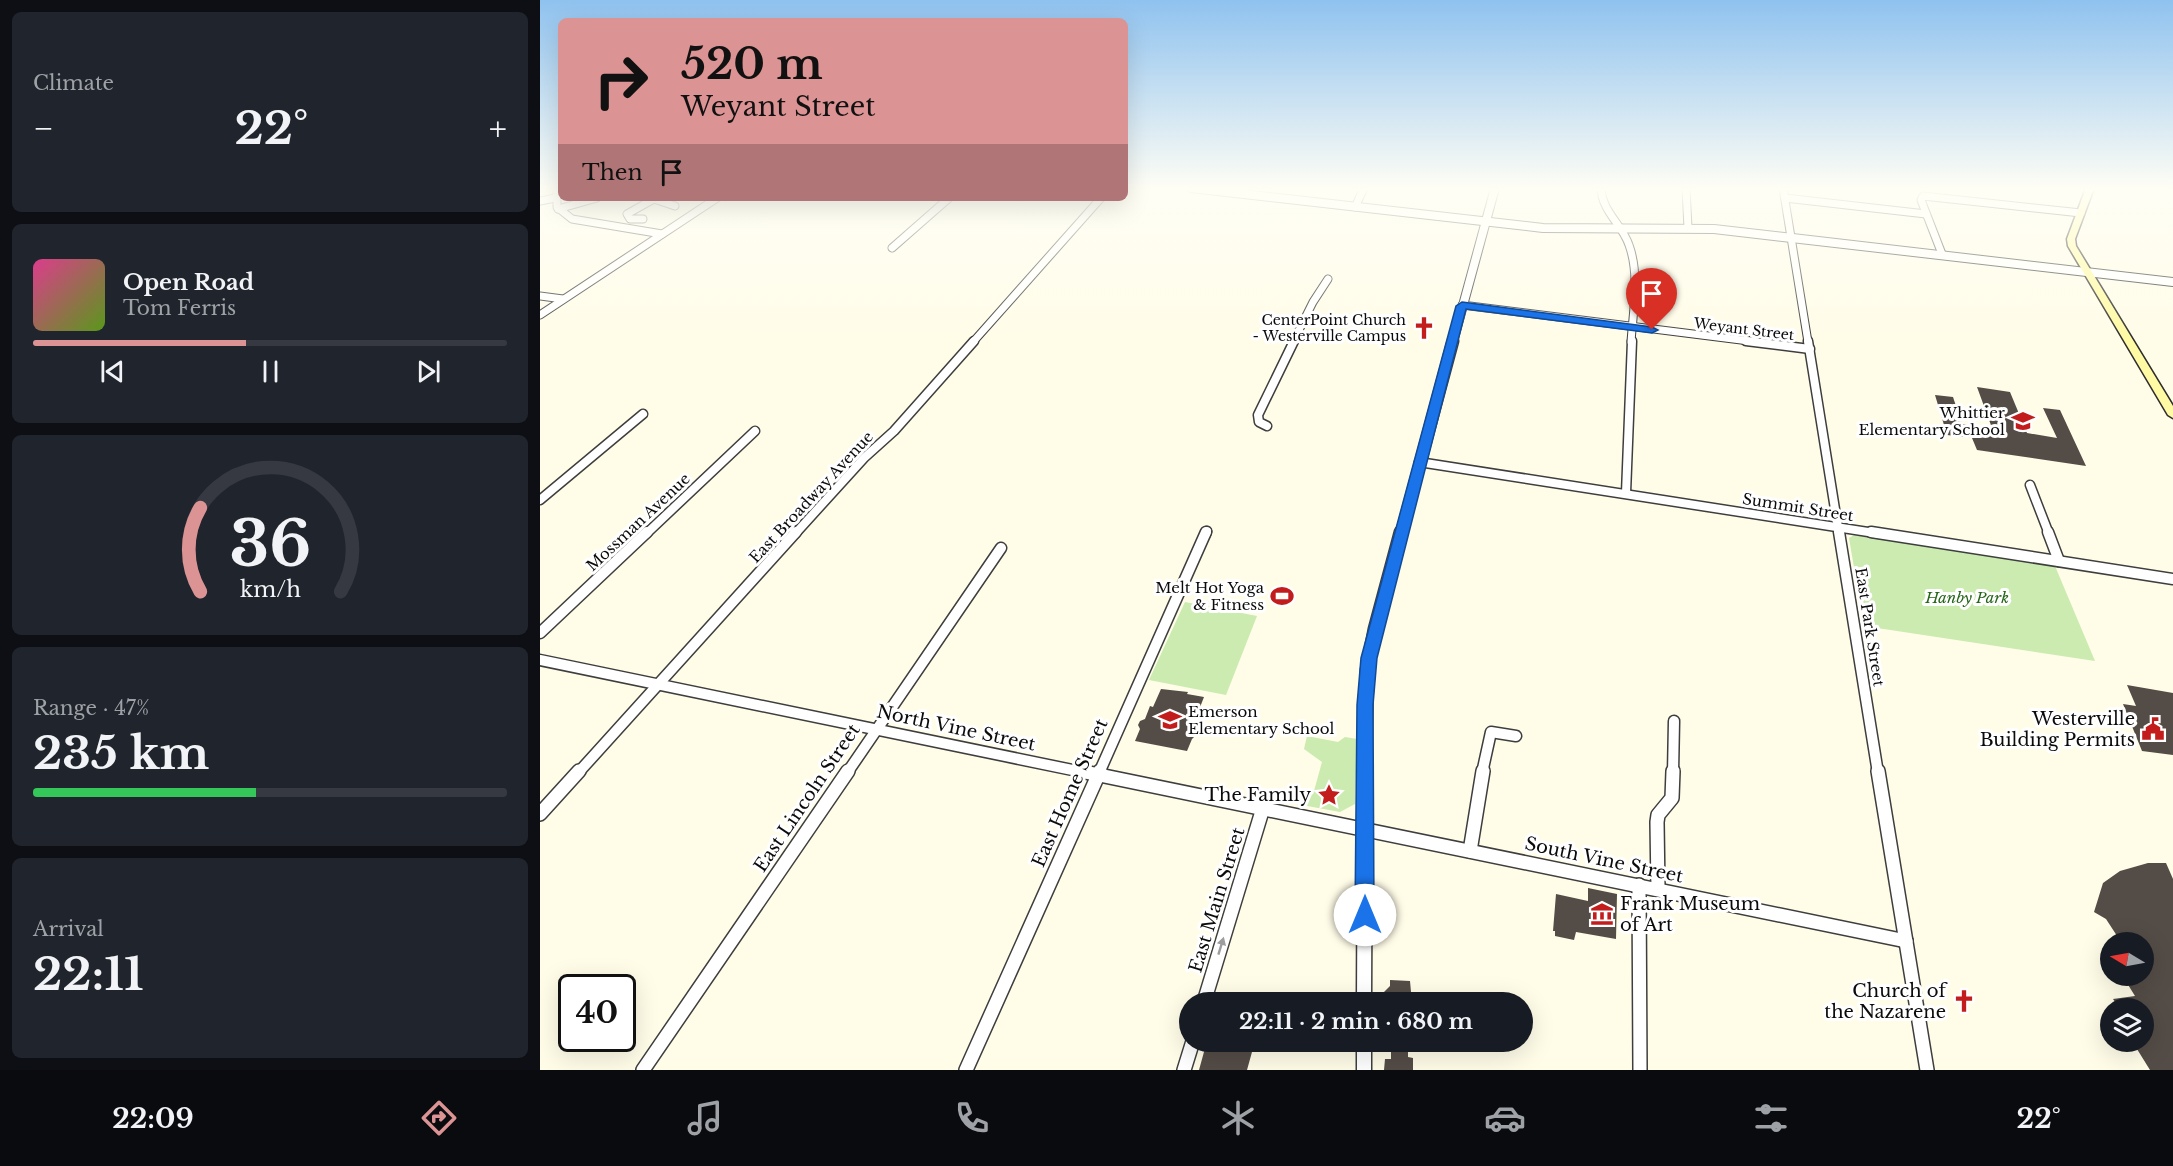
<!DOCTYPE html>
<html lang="en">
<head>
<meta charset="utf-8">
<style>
	:root { --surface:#171b24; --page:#20242c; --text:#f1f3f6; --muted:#9ea1a6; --line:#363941; --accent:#dc9394 }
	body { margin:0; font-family:"Libre Baskerville",serif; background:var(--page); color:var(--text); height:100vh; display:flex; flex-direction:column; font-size:22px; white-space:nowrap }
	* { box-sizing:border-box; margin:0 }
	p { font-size:20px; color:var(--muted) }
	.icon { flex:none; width:33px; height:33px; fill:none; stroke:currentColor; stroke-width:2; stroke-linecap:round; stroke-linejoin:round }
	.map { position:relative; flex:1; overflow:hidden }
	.details { display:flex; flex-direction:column; gap:12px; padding:12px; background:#0d0f14; width:540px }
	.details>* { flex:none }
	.hud { position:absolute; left:18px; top:18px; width:570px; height:183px; border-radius:9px; box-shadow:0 6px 24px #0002; background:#dc9394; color:#111; overflow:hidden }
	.needle { width:39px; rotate:280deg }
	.tools { position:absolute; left:1560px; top:932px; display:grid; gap:12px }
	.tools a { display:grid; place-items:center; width:54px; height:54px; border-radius:50%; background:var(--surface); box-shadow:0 6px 24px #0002; font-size:30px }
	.speed { position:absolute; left:18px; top:974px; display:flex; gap:12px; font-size:30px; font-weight:700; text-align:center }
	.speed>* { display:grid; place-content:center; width:78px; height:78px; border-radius:50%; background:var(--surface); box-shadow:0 6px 24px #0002; line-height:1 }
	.speed .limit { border:3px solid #111; border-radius:9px; background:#fff; color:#111 }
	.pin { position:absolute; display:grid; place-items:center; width:51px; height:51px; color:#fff; margin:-62px -26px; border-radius:50% 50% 50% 0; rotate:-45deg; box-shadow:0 0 6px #0007 }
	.pin .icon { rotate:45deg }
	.me { position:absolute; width:66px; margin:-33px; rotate:0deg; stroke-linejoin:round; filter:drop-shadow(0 0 4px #0008) }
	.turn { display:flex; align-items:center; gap:21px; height:126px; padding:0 24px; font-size:27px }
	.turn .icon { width:78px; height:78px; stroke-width:2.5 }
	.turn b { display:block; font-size:42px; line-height:51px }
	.then { display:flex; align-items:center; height:57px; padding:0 24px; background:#0003; gap:12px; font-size:22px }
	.big { font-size:45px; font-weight:700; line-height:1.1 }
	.details .card { flex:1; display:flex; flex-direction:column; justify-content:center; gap:9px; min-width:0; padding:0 21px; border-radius:9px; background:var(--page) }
	.details .dial { align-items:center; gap:0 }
	.dial svg { height:156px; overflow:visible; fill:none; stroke:var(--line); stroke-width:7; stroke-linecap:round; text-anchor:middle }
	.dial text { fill:var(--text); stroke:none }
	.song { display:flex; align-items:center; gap:18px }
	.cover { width:72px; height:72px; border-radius:9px; background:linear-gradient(135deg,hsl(330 70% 55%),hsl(90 70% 35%)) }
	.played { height:6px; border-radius:3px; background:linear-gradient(90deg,var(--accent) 45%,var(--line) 45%) }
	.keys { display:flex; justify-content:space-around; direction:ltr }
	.heat { display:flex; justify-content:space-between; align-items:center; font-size:33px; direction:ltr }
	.charge { height:9px; border-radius:4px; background:linear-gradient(90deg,#34c759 47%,var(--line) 0) }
	.trip { position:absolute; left:639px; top:992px; width:354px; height:60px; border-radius:30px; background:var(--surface); box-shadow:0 6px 24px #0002; font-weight:700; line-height:60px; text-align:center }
	.dock { display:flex; height:96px; justify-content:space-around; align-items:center; background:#090b0e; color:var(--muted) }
	.dock .icon { width:42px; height:42px }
	.dock .selected { color:var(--accent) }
	.dock b { font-size:27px; color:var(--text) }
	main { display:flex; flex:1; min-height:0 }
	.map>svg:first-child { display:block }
</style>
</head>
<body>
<main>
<section class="details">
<div class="card"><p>Climate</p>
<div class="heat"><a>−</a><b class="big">22°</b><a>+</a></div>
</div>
<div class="card">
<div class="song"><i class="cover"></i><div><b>Open Road</b><p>Tom Ferris</p></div></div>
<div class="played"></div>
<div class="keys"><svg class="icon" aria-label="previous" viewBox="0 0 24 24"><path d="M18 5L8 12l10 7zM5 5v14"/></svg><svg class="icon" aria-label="pause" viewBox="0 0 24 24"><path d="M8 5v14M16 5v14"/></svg><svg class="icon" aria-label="next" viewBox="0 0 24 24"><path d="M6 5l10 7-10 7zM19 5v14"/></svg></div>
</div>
<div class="card dial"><svg viewBox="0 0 100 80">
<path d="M14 69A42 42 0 1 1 86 69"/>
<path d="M14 69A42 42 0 0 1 14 26" stroke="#dc9394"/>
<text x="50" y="56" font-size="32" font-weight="700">36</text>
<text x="50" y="72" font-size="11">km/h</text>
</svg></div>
<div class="card"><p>Range · 47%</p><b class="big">235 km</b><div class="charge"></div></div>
<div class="card"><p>Arrival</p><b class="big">22:11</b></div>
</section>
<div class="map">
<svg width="1633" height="1070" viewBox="0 0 1633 1070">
	<rect width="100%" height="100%" fill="#fffce8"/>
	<g fill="#cbebb0">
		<path d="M1314,535L1515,566L1555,661L1324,626L1309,538Z"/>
		<path d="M645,602L717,616L686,695L609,680Z"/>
		<path d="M767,736L798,742L805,737L817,739L815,804L800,812L751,803L752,793L774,791L782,762L764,749Z"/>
	</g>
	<g fill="#544c46">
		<path d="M1437,387L1470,392L1487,433L1517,438L1503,408L1520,410L1546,466L1437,450L1432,438L1407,435L1395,395L1413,397L1422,424L1452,428Z"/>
		<path d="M1587,685L1633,693V755L1602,751L1583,704L1596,706Z"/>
		<path d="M621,689L648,692L647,694L664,697L657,715L661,716L656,727L659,732L652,739L647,751L595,741L600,729L598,725L600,721L605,719L610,706L613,707Z"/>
		<path d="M1608,863H1626L1633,879V1070H1610L1592,1041H1604V1008H1579L1573,999L1595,996L1582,975H1604V942H1581L1566,919L1554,912L1563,883L1580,871Z"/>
		<path d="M1048,888L1077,894L1076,939L1036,932L1034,940L1015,936V931H1013L1016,894L1048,901Z"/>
		<path d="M850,980L870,981L871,992H877V1002H842V994L850,986Z"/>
		<path d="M667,1041H690L689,1046L712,1052L707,1070H659Z"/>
		<path d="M851,1041H868V1057L873,1058V1070H844L845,1059H851Z"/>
	</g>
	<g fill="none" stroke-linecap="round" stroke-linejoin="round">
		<g stroke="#3e3e3e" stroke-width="9">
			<g id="minor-far3">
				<path d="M17,188V207L32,219L122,234"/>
				<path d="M1061,188C1062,212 1082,224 1089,245C1100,275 1093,312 1091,342"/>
				<path d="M1146,188L1148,228"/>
				<path d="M1243,188L1268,342"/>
				<path d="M111,198L135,206"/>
				<path d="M1245,198L1386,214"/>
				<path d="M0,201L15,198"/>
				<path d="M815,207L824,188"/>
				<path d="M18,209L57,198"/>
				<path d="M103,219H90L87,214L112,200"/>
				<path d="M352,248L409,198"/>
				<path d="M1402,254L1381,200L1383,196L1541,213"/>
				<path d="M0,296L23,299"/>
				<path d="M922,305L1217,342"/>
				<path d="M0,315L177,198"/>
				<path d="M433,342L561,198"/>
				<path d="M753,342L773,302L788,279"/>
			</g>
		</g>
		<g stroke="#3e3e3e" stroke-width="11">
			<g id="minor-far2">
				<path d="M1206,341L1270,349"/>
				<path d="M1268,341L1299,534"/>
				<path d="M727,426L719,422L718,415L754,341"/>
				<path d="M879,462L1341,534"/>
				<path d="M1490,485L1509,534"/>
				<path d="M1086,493L1092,341"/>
				<path d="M0,500L103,414"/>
				<path d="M106,534L215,431"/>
				<path d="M255,534L324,458L354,431L434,341"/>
				<path d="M666,534L667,531"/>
			</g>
		</g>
		<g stroke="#3e3e3e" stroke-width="13">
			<g id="minor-far1">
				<path d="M1299,532L1338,773"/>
				<path d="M1331,532L1633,579"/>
				<path d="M1508,532L1519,561"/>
				<path d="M0,633L107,532"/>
				<path d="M0,660L547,773"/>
				<path d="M38,773L256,532"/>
				<path d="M307,773L461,548"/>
				<path d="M559,773L666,532"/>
				<path d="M942,773L951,732L976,736"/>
				<path d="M1133,773L1134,721"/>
			</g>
		</g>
		<g stroke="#3e3e3e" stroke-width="16">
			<g id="minor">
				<path d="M540,771L1366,941"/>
				<path d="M1338,771L1387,1070"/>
				<path d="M0,814L39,771"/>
				<path d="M930,851L943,771"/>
				<path d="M1099,885L1100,1070"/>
				<path d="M1118,889L1117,822L1118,815L1132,798L1133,771"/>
				<path d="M664,1002L723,808"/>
				<path d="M103,1070L308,771"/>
				<path d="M426,1070L560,771"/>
				<path d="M644,1070L653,1041"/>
			</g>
		</g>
		<g stroke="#3e3e3e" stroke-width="10">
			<g id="tertiary-far3">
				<path d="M651,188L1003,228L1174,229L1633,282"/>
				<path d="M913,342L955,188"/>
			</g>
		</g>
		<g stroke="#3e3e3e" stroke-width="13">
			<path id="tertiary-far2" d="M861,534L913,341"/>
		</g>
		<g stroke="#3e3e3e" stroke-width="15">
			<path id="tertiary-far1" d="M825,773L827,670L835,629L861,532"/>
		</g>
		<g stroke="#3e3e3e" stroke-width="17">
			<g id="tertiary">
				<path d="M824,1002L825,771"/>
				<path d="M824,1041V1070"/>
			</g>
		</g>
		<g stroke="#2d2d2d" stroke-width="3">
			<path id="secondary" d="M1546,188H1554L1535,239L1536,246L1633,406V418L1628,415L1528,246L1527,239Z"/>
		</g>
		<use href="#minor-far3" stroke="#fff" stroke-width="7"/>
		<use href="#minor-far2" stroke="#fff" stroke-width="8"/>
		<use href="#minor-far1" stroke="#fff" stroke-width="10"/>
		<use href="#minor" stroke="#fff" stroke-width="13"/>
		<use href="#tertiary-far3" stroke="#fff" stroke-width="8"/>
		<use href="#tertiary-far2" stroke="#fff" stroke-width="10"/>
		<use href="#tertiary-far1" stroke="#fff" stroke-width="12"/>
		<use href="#tertiary" stroke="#fff" stroke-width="14"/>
		<use href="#secondary" fill="#fffaa3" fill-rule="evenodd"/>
	</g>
	<defs><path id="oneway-solid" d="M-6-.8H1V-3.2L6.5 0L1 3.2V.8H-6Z" transform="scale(1.5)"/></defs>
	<use fill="#9d9d9d" href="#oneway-solid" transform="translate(681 946) rotate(-73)"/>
	<linearGradient id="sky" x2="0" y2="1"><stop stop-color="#8fc2ef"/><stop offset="0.56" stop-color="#fffef5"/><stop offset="1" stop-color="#fffef5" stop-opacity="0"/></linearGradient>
	<rect width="1633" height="338" fill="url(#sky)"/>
	<path fill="#1a73e8" stroke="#114b97" stroke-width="1.5" d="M922,302L1112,327L1118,330L1112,333L926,309L837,658L833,705L834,915L831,922L825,925L818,922L815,915L817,705L821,658L916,306Z"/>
	<defs>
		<g id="church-bare" transform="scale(1.8)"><path d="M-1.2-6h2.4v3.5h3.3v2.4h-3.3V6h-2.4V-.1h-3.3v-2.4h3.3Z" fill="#c21d1c" stroke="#fff" stroke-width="2.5" paint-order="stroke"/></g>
		<g id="school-bare" transform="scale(1.8)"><path d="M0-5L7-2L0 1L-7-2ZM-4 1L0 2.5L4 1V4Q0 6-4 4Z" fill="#c21d1c" stroke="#fff" stroke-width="2.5" paint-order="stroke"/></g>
		<g id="stadium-bare" transform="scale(1.8)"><path d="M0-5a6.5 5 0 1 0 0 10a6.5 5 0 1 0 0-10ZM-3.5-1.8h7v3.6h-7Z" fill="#c21d1c" stroke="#fff" stroke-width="2.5" paint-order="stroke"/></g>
		<g id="civic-bare" transform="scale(1.8)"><path d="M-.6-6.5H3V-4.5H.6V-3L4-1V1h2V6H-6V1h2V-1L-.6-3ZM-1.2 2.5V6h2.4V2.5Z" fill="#c21d1c" stroke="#fff" stroke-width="2.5" paint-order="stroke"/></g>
		<g id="sight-bare" transform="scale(1.8)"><path d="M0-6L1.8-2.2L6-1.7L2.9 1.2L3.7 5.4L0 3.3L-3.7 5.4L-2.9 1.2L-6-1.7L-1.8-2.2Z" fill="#c21d1c" stroke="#fff" stroke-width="2.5" paint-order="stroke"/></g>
		<g id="museum-bare" transform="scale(1.8)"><path d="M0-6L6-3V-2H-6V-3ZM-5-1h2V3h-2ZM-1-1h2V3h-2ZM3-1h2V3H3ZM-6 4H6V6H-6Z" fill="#c21d1c" stroke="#fff" stroke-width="2.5" paint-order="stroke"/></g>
	</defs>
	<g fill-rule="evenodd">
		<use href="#church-bare" x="884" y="328"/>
		<use href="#school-bare" x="1483" y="421"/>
		<use href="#stadium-bare" x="742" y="596"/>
		<use href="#school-bare" x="630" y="720"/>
		<use href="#civic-bare" x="1613" y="729"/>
		<use href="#sight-bare" x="789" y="795"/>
		<use href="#museum-bare" x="1062" y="914"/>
		<use href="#church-bare" x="1424" y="1001"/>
	</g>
	<g text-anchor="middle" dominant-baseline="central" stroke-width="6" stroke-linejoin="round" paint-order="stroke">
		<g font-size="14" fill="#0b0b0b" stroke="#fff" text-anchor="end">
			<text x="866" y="320">CenterPoint Church<tspan x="866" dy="16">- Westerville Campus</tspan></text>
		</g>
		<g font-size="14" fill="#0b0b0b" stroke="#fff">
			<text transform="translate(1204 329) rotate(7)">Weyant Street</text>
		</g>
		<g font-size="15" fill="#0b0b0b" stroke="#fff" text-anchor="end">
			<text x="1465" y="412">Whittier<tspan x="1465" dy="17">Elementary School</tspan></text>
			<text x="724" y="587">Melt Hot Yoga<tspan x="724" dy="17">&amp; Fitness</tspan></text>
			<text x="648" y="711" text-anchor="start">Emerson<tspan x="648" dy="17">Elementary School</tspan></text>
		</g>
		<g font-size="15" fill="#0b0b0b" stroke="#fff">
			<text transform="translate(271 497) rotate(-47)">East Broadway Avenue</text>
			<text transform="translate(1258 507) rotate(9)">Summit Street</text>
			<text transform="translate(98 522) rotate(-43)">Mossman Avenue</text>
			<text transform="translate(1330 627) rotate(81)">East Park Street</text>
		</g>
		<g font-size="15" font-style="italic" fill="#246518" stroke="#fff">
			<text x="1427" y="597">Hanby Park</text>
		</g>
		<g font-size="18" fill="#0b0b0b" stroke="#fff" text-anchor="end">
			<text x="1595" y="719">Westerville<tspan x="1595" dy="21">Building Permits</tspan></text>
			<text x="771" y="795">The Family</text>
			<text x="1080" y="904" text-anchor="start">Frank Museum<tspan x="1080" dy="21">of Art</tspan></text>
			<text x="1406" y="991">Church of<tspan x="1406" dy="21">the Nazarene</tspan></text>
		</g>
		<g font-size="18" fill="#0b0b0b" stroke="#fff">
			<text transform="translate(416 728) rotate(12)">North Vine Street</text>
			<text transform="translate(530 793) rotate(-66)">East Home Street</text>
			<text transform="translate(267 798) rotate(-56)">East Lincoln Street</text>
			<text transform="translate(1064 860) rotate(12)">South Vine Street</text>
			<text transform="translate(677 900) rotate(-73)">East Main Street</text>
		</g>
	</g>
</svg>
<div class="tools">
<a><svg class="needle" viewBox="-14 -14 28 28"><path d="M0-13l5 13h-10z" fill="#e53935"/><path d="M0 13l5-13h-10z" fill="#9ea1a6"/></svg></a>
<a><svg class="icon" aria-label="layers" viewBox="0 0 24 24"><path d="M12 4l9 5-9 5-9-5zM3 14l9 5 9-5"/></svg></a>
</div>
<div class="speed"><div class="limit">40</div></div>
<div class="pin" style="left:1112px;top:330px;background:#d93025"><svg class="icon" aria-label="arrive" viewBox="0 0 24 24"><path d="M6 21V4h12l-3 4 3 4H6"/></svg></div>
<svg class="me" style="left:825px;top:915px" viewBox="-20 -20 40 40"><circle r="19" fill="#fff"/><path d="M0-13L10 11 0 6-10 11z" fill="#1a73e8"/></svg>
<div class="trip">22:11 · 2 min · 680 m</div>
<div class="hud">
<div class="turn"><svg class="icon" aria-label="right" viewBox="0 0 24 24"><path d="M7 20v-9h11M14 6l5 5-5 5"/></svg><div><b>520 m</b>Weyant Street</div></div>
<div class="then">Then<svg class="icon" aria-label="arrive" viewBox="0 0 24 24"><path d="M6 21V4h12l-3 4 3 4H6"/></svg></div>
</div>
</div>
</main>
<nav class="dock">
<b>22:09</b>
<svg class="icon selected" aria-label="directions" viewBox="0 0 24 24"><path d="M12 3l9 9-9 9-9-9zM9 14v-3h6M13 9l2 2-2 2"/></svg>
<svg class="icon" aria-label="music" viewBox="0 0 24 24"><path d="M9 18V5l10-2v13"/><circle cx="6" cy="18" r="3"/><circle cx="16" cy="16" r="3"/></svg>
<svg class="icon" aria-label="phone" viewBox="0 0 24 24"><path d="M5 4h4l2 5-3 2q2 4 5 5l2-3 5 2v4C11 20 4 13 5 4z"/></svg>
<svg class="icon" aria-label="climate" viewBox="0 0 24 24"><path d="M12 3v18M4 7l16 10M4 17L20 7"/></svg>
<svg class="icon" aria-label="car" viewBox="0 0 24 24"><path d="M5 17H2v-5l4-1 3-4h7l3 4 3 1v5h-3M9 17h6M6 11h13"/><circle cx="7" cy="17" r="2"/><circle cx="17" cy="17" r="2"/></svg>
<svg class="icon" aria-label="filters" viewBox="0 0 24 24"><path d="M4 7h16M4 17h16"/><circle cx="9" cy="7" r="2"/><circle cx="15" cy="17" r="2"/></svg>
<b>22°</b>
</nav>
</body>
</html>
